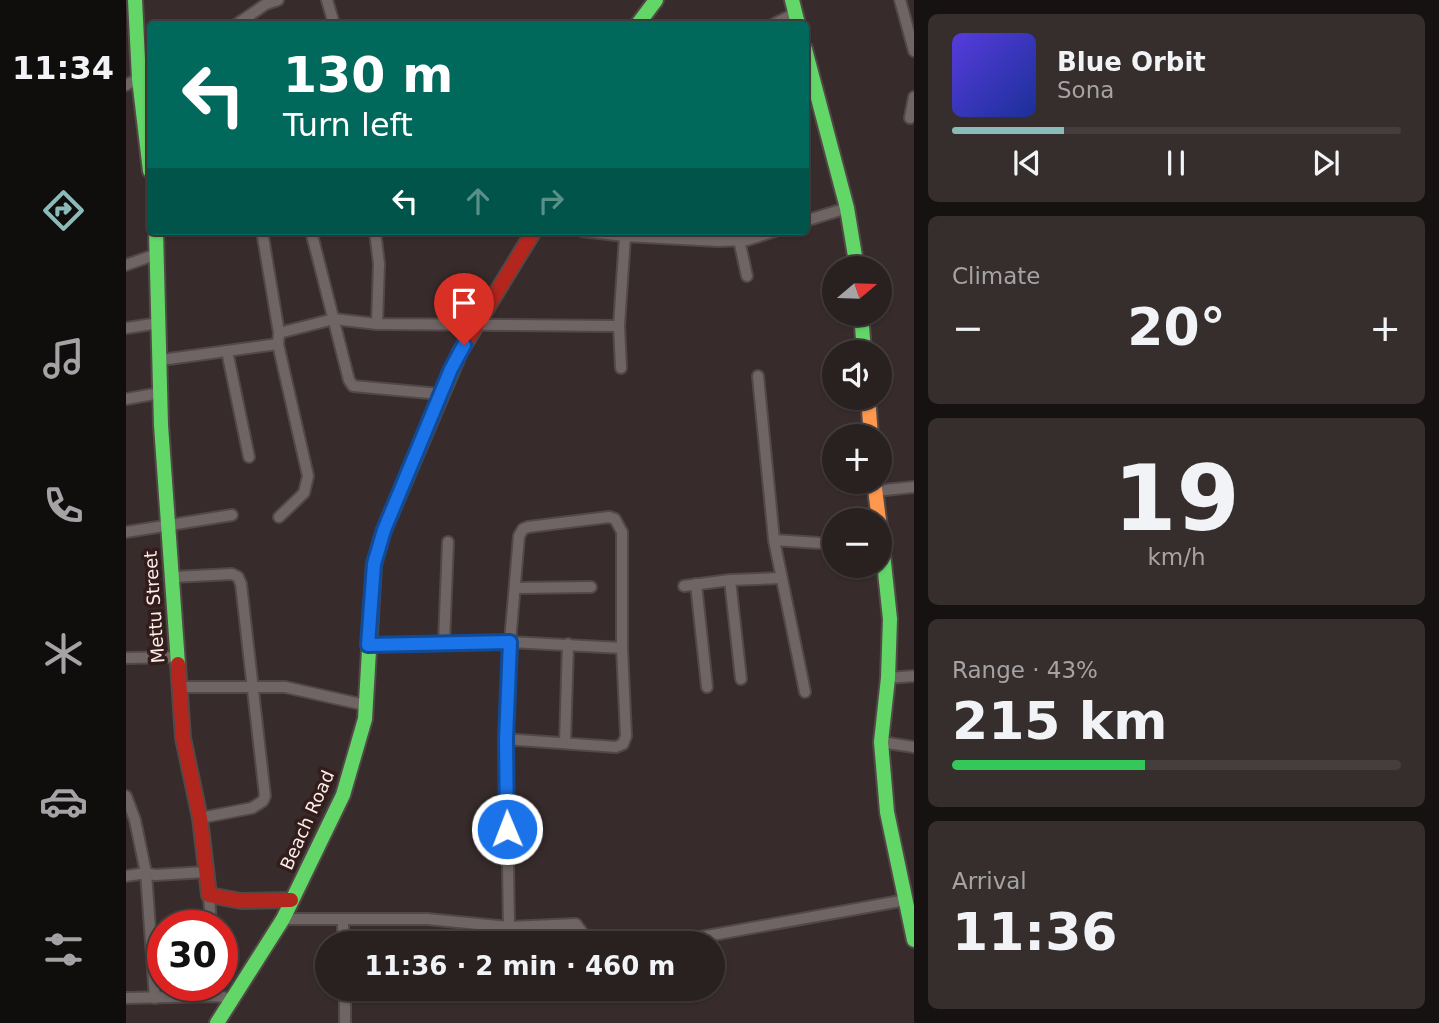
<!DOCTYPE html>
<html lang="en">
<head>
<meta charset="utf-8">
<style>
	:root { --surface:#292120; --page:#352e2d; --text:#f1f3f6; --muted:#a5a3a5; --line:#453e3e; --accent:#8bbbb9 }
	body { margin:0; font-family:"DejaVu Sans",sans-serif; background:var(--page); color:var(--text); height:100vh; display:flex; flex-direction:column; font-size:26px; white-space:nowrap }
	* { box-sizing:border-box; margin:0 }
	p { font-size:23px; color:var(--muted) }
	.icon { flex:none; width:38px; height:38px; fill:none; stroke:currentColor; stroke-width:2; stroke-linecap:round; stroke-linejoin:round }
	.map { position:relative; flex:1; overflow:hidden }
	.side { display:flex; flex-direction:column; gap:14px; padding:14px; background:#171212; width:525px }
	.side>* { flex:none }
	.banner { position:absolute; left:21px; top:21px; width:662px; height:214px; border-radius:7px; box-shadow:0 2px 5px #0004,0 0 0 2px var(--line); background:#00695c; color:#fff; overflow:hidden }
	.needle { width:46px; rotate:71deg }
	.controls { position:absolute; left:696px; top:256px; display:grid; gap:14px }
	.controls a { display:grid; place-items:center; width:70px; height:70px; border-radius:50%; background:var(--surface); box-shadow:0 2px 5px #0004,0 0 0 2px var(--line); font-size:35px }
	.speed { position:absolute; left:21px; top:910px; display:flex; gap:14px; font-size:35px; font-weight:700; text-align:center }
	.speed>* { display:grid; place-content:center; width:91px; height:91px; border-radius:50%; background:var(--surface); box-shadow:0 2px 5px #0004,0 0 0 2px var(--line); line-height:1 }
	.speed .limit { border:10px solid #d22; background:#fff; color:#111 }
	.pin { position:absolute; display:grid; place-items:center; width:60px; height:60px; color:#fff; margin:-72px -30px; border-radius:50% 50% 50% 0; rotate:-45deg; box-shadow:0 0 7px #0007 }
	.pin .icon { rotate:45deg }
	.me { position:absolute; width:77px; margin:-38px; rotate:359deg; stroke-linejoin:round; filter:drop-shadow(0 0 5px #0008) }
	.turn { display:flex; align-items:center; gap:24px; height:147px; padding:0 21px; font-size:32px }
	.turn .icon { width:91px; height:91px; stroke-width:2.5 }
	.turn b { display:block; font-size:49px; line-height:60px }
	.lanes { display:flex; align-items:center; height:66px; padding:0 21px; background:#0003; justify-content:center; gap:35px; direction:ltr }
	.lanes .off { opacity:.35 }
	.big { font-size:52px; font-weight:700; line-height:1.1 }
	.side .tile { flex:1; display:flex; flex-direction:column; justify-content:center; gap:10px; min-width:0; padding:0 24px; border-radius:10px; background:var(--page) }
	.side .dial { align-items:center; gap:0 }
	.dial b { font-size:91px; line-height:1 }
	.song { display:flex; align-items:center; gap:21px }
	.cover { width:84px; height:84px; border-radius:10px; background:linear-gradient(135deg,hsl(250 70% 55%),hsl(230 70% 35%)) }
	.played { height:7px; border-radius:4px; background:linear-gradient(90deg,var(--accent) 25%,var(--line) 25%) }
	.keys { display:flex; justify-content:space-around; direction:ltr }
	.heat { display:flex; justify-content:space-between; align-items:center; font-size:38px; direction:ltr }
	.charge { height:10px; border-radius:5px; background:linear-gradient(90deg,#34c759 43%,var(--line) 0) }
	.trip { position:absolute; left:189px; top:931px; width:410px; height:70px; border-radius:35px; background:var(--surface); box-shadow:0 2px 5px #0004,0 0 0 2px var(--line); font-weight:700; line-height:70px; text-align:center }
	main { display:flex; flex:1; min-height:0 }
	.tab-bar { display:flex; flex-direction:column; width:126px; justify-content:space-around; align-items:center; background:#100d0d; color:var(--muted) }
	.tab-bar .icon { width:49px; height:49px }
	.tab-bar .on { color:var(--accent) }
	.tab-bar b { font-size:32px; color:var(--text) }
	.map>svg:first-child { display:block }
</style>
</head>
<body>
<main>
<nav class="tab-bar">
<b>11:34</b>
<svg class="icon on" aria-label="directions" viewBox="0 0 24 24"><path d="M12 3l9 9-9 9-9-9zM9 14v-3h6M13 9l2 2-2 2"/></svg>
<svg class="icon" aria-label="music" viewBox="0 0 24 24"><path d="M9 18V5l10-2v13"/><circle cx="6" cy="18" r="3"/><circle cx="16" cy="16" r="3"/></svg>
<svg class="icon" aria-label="phone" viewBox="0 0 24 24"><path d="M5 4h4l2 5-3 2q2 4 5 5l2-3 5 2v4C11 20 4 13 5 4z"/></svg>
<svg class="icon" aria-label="climate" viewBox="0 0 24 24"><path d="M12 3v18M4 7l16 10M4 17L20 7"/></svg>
<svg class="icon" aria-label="car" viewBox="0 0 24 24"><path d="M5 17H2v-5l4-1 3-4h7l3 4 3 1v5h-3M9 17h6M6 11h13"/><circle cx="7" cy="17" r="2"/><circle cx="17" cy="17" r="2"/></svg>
<svg class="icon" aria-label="filters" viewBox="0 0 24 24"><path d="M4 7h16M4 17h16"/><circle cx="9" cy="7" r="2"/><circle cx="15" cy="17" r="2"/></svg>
</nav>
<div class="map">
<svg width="788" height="1023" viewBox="0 0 788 1023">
	<rect width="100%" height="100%" fill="#372c2b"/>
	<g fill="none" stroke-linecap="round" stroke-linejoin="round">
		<g stroke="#524847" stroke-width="14">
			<g id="street">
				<path d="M201,0L208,24"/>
				<path d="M774,0L788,51"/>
				<path d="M111,24L140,4L152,0"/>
				<path d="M648,24L670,13"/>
				<path d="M0,85L24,73"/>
				<path d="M784,118L788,97"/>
				<path d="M679,221L721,208"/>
				<path d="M136,231L153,333"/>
				<path d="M185,231L223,380L227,386L314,394"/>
				<path d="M249,231L253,264L251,324"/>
				<path d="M456,231L499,236L592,241L621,240L649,231"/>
				<path d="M613,240L621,276"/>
				<path d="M0,265L31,254"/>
				<path d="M0,328L33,323"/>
				<path d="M152,344L182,476L178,493L153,517"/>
				<path d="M101,351L123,457"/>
				<path d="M35,360L152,344L153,333L208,319L251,324L493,326"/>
				<path d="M495,368L493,326L499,236"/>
				<path d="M632,376L648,540L679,692"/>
				<path d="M0,399L34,393"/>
				<path d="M749,491L788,487"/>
				<path d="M0,532L106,515"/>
				<path d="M648,540L709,544"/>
				<path d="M47,577L106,574L112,577L115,584L139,796L137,801L126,808L74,818"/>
				<path d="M604,580L615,679"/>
				<path d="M570,584L581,687"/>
				<path d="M558,586L604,580L654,578"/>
				<path d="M389,588L465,587"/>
				<path d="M318,642L322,542"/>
				<path d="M242,645L384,642L496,648"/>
				<path d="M0,658L51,657"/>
				<path d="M762,678L788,676"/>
				<path d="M53,687H159L239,705"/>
				<path d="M380,739L490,747L497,744L500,736L496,648V532L489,519L483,517L402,527L397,529L393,536L384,642L380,739L383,927"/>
				<path d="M755,742L788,747"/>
				<path d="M439,743L442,644"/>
				<path d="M0,796L9,820L20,873L29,875L80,872"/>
				<path d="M0,876L20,873L29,998"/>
				<path d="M83,895L85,926"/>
				<path d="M157,919H301L383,927L450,924L458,935V943"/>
				<path d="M217,920V943"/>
				<path d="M542,943L780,900"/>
				<path d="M219,989V1023"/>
				<path d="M0,998L92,996L106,999"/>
			</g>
		</g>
		<g stroke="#524847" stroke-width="18">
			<g id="fast">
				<path d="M9,0L13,79L24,171"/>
				<path d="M666,0L672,24"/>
				<path d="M512,24L530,0"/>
				<path d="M679,49L721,208L731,268"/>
				<path d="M30,231L35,425L52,664"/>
				<path d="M735,313L738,352"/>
				<path d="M754,525L764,619L762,678L755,742L761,812L788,940"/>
				<path d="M91,1023L157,919L217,795L239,719L248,564L258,530L334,352"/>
			</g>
		</g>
		<g stroke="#524847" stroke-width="18">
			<g id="slow">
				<path d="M742,397L745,436"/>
				<path d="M748,481L753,520"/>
			</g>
		</g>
		<g stroke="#524847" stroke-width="18">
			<g id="jam">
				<path d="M334,352L408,231"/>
				<path d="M52,664L57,738L74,818L83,895L115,901L165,900"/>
			</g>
		</g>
		<use href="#street" stroke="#6f6564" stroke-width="10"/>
		<use href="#fast" stroke="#63d668" stroke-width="14"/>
		<use href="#slow" stroke="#ff974d" stroke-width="14"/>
		<use href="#jam" stroke="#b3261e" stroke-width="14"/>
	</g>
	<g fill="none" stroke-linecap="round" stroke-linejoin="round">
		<g stroke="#114b97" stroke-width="18">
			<path id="route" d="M338,345L325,369L258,530L248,564L242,645L384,642L380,739L381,829"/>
		</g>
		<use href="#route" stroke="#1a73e8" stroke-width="12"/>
	</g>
	<g text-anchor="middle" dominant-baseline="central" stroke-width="7" stroke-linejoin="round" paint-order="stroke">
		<g font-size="18" fill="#fcedeb" stroke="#321d1b">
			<text transform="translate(28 607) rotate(-94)">Mettu Street</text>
			<text transform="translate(181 820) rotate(-66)">Beach Road</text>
		</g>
	</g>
</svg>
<div class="controls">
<a><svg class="needle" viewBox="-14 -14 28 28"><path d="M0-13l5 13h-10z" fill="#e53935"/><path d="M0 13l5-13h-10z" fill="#a5a3a5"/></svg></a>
<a><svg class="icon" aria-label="sound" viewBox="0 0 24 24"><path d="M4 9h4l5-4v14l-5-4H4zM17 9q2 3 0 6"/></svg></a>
<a>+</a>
<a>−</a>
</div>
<div class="speed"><div class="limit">30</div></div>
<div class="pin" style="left:338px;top:345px;background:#d93025"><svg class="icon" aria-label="arrive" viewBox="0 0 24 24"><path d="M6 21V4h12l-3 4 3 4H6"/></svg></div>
<svg class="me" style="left:381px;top:829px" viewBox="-20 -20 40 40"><circle r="17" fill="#1a73e8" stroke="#fff" stroke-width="3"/><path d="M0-11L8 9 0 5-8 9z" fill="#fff"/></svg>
<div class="trip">11:36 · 2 min · 460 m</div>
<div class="banner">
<div class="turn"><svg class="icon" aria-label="left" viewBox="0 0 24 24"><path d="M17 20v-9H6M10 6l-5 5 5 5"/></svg><div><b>130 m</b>Turn left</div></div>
<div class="lanes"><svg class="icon" aria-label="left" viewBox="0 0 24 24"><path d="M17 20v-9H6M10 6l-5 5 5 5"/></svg><svg class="icon off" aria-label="ahead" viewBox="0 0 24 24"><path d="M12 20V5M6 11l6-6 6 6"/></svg><svg class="icon off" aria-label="right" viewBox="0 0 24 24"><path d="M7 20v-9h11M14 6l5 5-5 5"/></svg></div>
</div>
</div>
<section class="side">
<div class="tile">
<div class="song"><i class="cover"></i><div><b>Blue Orbit</b><p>Sona</p></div></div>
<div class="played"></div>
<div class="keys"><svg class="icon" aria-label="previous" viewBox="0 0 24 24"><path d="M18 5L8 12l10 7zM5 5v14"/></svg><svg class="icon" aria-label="pause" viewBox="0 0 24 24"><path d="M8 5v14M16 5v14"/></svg><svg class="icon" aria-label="next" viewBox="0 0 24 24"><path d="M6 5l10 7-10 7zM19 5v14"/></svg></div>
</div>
<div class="tile"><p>Climate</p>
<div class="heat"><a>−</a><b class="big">20°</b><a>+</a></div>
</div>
<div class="tile dial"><b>19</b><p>km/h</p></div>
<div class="tile"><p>Range · 43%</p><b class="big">215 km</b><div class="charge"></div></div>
<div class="tile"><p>Arrival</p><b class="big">11:36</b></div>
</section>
</main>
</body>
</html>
